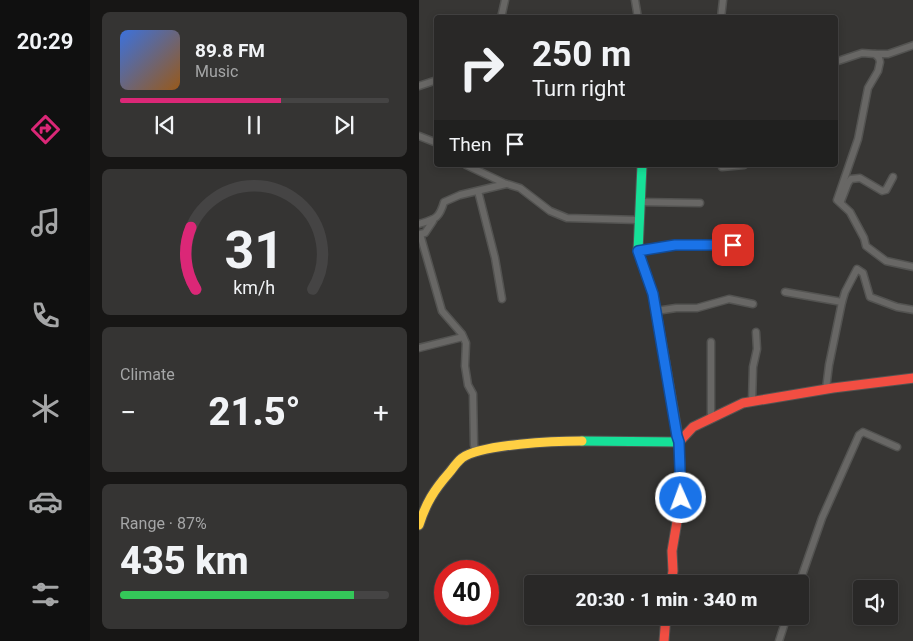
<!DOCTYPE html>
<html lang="en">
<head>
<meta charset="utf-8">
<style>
	:root { --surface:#292827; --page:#353433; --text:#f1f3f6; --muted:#a5a6a7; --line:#454444; --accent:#db2777 }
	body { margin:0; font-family:Roboto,sans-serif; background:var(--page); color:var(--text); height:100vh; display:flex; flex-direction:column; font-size:19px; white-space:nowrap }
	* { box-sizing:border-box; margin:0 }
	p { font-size:16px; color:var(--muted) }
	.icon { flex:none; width:28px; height:28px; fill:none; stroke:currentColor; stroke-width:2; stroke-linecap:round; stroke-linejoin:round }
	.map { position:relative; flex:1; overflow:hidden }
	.details { display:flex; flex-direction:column; gap:12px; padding:12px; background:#171615; width:329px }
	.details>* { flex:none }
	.top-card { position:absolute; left:15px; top:15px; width:404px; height:152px; border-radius:5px; box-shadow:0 2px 8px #0003,0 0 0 1px var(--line); background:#292827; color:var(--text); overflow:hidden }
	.tools { position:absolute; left:434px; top:580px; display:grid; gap:10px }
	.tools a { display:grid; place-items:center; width:45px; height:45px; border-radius:5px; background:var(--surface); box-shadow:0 2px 8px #0003,0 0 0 1px var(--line); font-size:25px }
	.speed { position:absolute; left:15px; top:560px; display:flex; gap:10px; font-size:25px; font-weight:700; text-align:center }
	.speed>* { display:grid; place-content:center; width:65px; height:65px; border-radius:50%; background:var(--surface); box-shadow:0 2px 8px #0003,0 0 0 1px var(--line); line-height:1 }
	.speed .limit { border:8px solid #d22; background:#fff; color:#111 }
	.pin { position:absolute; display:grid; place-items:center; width:42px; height:42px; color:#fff; margin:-21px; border-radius:10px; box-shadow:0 2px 8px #0006 }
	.me { position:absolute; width:55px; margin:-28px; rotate:358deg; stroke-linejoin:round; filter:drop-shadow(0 0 4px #0008) }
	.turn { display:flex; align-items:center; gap:18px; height:105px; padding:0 15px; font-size:22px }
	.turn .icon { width:65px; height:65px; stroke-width:2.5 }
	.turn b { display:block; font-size:35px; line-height:42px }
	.then { display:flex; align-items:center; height:48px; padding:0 15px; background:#0003; gap:10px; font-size:19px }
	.big { font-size:38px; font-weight:800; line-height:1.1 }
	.details .card { flex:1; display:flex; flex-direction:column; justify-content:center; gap:8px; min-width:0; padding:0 18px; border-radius:8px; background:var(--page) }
	.details .dial { align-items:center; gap:0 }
	.dial svg { height:130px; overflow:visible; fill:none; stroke:var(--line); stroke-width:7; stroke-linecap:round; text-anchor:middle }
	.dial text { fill:var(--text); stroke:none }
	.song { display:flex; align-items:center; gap:15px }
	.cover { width:60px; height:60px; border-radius:8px; background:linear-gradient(135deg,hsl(220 70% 55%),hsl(30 70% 35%)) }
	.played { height:5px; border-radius:2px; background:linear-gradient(90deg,var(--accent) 60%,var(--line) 60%) }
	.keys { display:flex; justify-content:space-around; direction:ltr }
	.heat { display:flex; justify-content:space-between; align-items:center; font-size:28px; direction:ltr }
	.charge { height:8px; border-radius:4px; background:linear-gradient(90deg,#34c759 87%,var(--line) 0) }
	.trip { position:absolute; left:105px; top:575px; width:285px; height:50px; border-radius:5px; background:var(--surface); box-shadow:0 2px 8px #0003,0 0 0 1px var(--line); font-weight:800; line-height:50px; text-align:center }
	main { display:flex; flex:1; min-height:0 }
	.tab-bar { display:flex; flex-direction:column; width:90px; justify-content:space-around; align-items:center; background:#101010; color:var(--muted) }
	.tab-bar .icon { width:35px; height:35px }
	.tab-bar .on { color:var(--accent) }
	.tab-bar b { font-size:22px; color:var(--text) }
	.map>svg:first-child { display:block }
</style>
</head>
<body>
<main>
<nav class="tab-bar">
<b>20:29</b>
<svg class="icon on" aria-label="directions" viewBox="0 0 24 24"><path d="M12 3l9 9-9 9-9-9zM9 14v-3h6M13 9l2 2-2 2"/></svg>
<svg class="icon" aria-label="music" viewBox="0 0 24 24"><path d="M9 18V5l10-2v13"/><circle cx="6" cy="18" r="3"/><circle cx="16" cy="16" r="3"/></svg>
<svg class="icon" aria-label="phone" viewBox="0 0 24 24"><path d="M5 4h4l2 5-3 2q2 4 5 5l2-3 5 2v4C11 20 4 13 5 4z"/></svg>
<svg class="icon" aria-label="climate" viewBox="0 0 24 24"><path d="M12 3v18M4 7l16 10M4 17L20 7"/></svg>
<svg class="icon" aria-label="car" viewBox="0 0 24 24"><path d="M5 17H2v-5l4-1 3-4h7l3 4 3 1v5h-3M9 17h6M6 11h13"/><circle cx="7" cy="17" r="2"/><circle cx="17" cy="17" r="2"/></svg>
<svg class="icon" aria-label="filters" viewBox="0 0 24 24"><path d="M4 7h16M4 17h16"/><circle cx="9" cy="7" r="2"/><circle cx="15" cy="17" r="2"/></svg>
</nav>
<section class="details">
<div class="card">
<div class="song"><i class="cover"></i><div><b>89.8 FM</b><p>Music</p></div></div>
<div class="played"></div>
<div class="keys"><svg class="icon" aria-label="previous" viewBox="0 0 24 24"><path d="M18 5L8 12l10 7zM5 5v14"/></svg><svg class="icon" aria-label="pause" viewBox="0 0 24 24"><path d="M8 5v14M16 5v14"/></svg><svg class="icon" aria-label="next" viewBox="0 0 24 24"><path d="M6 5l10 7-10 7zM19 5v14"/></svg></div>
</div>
<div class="card dial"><svg viewBox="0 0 100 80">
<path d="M14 69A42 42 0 1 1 86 69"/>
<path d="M14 69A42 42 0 0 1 11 31" stroke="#db2777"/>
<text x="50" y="56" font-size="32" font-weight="700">31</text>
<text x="50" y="72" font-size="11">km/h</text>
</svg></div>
<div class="card"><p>Climate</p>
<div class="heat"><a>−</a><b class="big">21.5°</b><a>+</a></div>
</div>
<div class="card"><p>Range · 87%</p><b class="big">435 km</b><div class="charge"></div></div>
</section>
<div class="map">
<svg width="495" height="641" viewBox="0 0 495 641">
	<rect width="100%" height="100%" fill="#373634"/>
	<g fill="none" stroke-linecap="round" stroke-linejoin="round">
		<g stroke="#535351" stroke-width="9">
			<g id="street">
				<path d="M216,0L219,18"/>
				<path d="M82,18L86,0"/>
				<path d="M302,18L304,0"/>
				<path d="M456,54H469L495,45"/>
				<path d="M416,62L443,53L456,54L460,58L461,62L459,71L449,88L439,139L418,200L431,212L445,238L447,246L467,261L495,267"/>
				<path d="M0,86L18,80"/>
				<path d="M0,136L18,143"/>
				<path d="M47,165L85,183L101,188L131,211L148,218L220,220"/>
				<path d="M303,165V167L325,165"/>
				<path d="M59,191L76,258L83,299"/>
				<path d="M422,201L429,183L432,179L441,178L463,191L467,190L474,177"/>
				<path d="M221,202L281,203"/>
				<path d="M13,220L14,221L6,233L1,234L23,311L43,334L47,343L46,366L49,385L54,394L55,445L57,452"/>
				<path d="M0,224C16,219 20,219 25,202L41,195L87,184"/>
				<path d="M219,251L256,245H314"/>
				<path d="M366,292L423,302"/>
				<path d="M237,311L257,308H278L310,299L334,304"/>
				<path d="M292,342V419"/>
				<path d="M0,348L44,337"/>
				<path d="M407,389L410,365L423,302L426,292L438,269L444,273L451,297L478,307L495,310"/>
				<path d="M333,402L334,367L338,349L337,332"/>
				<path d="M380,584L403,518L440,435L444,432L478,447"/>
				<path d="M360,641L368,616"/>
			</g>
		</g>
		<g stroke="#535351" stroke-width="11">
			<path id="fast" d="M163,441L260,442L234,294L219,251L223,165"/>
		</g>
		<g stroke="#535351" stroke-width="11">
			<path id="slow" d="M0,525C7,503 15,490 30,473C34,468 38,462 43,458C62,444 138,441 163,441"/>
		</g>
		<g stroke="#535351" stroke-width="11">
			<g id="jam">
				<path d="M252,584L254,571L253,551L262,498L260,442L274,427L324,403L414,388L495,378"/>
				<path d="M245,641L247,616"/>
			</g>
		</g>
		<use href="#street" stroke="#686765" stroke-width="6"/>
		<use href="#fast" stroke="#16e098" stroke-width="9"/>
		<use href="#slow" stroke="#ffcf43" stroke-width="9"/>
		<use href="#jam" stroke="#f24e42" stroke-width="9"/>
	</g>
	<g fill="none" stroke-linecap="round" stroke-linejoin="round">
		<g stroke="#114b97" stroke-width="12">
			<path id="route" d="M262,498L260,442L258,436L234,294L219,251L256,245H314"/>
		</g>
		<use href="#route" stroke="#1a73e8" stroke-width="9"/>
	</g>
</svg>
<div class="tools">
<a><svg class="icon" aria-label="sound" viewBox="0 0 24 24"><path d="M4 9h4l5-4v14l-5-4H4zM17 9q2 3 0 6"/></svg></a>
</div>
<div class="speed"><div class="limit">40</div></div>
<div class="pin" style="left:314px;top:245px;background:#d93025"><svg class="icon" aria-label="arrive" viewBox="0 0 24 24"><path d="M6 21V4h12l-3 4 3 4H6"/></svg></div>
<svg class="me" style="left:262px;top:498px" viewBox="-20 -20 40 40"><circle r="17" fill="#1a73e8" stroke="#fff" stroke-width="3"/><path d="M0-11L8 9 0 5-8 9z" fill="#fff"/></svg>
<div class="trip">20:30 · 1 min · 340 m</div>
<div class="top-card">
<div class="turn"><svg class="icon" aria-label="right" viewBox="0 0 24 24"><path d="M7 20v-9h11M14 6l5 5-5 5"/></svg><div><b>250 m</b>Turn right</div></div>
<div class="then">Then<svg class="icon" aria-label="arrive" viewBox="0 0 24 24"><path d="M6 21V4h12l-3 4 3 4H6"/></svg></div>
</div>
</div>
</main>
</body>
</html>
